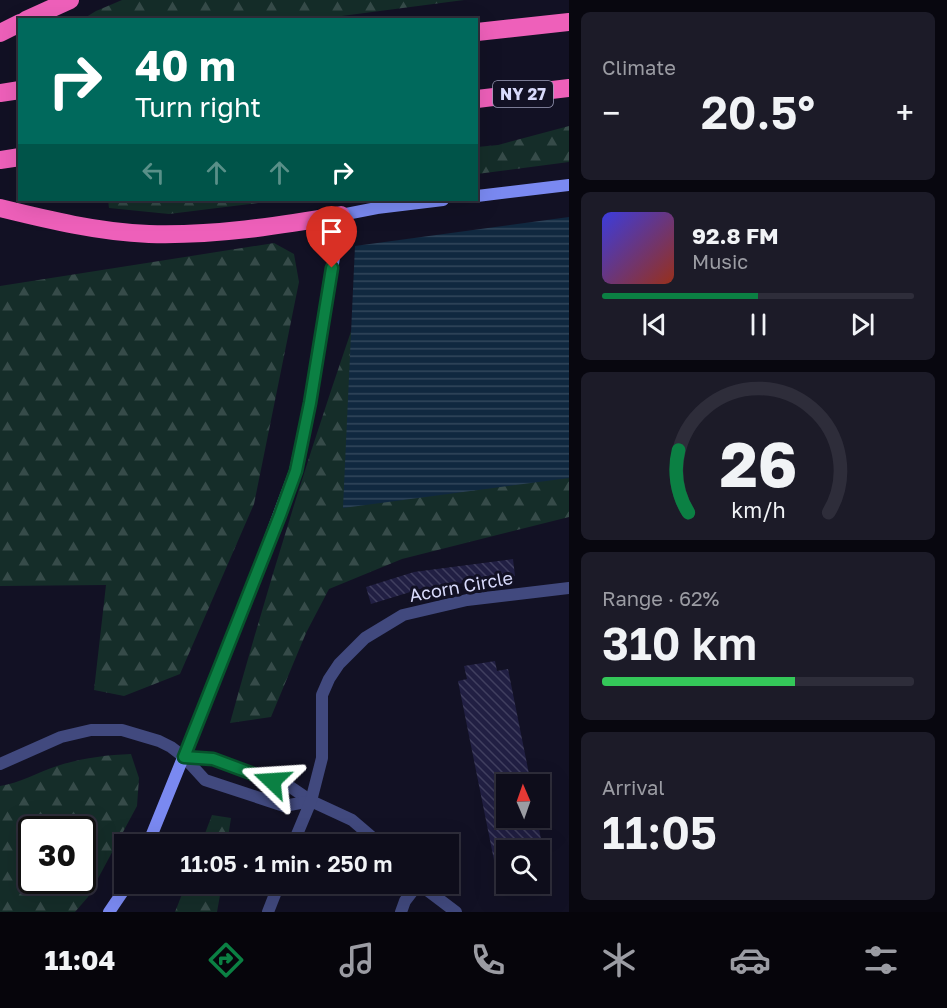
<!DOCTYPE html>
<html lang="en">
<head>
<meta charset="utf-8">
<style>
	:root { --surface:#0e0d1b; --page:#1c1b28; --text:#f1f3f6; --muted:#9b9ca3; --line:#2e2d3a; --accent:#0b8043 }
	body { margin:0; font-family:"Golos Text",sans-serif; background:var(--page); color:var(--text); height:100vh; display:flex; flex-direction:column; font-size:22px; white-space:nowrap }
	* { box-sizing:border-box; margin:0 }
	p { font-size:20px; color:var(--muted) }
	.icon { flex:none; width:33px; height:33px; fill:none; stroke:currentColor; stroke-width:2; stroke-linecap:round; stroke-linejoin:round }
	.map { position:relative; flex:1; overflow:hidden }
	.sheet { display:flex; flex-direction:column; gap:12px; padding:12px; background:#08070f; width:378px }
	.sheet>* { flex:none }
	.top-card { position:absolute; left:18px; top:18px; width:460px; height:183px; border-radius:0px; box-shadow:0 6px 24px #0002,0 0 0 2px var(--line); background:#00695c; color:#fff; overflow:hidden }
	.needle { width:39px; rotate:358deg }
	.fabs { position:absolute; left:496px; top:774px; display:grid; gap:12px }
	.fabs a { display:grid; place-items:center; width:54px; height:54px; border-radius:0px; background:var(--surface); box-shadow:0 6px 24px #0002,0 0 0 2px var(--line); font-size:30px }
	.speed { position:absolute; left:18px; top:816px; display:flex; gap:12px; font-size:30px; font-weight:700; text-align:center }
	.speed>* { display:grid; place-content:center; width:78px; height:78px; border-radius:50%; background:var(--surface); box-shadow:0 6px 24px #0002,0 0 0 2px var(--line); line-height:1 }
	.speed .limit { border:3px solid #111; border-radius:9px; background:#fff; color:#111 }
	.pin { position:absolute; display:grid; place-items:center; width:51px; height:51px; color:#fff; margin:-62px -26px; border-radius:50% 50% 50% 0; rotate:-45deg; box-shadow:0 0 6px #0007 }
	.pin .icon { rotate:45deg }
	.me { position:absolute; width:66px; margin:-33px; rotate:290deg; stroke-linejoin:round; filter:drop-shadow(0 0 4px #0008) }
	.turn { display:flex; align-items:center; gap:21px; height:126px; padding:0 18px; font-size:27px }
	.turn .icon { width:78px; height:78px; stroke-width:2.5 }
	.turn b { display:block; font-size:42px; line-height:51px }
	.lanes { display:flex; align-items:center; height:57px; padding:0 18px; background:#0003; justify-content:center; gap:30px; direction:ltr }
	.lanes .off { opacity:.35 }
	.big { font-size:45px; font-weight:600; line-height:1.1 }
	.sheet .tile { flex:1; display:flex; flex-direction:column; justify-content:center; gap:9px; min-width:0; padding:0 21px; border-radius:9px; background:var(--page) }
	.sheet .dial { align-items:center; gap:0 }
	.dial svg { height:156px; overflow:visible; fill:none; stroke:var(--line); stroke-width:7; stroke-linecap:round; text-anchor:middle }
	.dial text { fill:var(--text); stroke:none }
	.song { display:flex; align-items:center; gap:18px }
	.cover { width:72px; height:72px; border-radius:9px; background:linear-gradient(135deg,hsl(240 70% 55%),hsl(10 70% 35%)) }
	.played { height:6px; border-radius:3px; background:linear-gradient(90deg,var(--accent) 50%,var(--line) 50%) }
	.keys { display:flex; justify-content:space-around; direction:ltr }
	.heat { display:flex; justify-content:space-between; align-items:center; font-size:33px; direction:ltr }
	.charge { height:9px; border-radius:4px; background:linear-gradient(90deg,#34c759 62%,var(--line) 0) }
	.trip { position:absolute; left:114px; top:834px; width:345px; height:60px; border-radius:0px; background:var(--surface); box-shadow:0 6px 24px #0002,0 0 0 2px var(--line); font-weight:600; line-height:60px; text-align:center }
	.tab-bar { display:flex; height:96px; justify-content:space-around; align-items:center; background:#06050b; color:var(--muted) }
	.tab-bar .icon { width:42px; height:42px }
	.tab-bar .on { color:var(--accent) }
	.tab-bar b { font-size:27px; color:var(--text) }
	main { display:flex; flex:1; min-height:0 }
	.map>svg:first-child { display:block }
</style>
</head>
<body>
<main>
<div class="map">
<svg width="569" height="912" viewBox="0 0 569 912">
	<defs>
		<pattern id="forest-firs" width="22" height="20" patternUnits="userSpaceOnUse" patternTransform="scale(1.5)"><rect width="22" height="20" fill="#152d29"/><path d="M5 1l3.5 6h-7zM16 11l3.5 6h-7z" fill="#364b49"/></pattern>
		<pattern id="water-rules" width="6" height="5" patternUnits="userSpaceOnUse" patternTransform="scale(1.5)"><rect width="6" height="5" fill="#10283f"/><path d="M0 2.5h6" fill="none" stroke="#32475c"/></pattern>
		<pattern id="building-back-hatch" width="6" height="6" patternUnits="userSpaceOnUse" patternTransform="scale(1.5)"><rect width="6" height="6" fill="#211f43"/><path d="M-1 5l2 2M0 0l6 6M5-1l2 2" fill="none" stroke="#403f5f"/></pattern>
	</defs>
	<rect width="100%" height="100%" fill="#121124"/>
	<g fill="url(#forest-firs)" fill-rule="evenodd">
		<path d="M122,0H464L311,20L83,19L96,11Z"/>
		<path d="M569,126V162L477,174V147L498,145Z"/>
		<path d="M108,200H282L169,214L109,208Z"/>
		<path d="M274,243L294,254L299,282L254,504L180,674L124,696L94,690L106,585L0,586V286Z"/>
		<path d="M373,268L569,432V517L402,559L329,589L306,633L271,717L230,723C272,570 320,418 373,268Z"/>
		<path d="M131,754L139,778L137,806L88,897L75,912H0V786C20,783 38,772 57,766C82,758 106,755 131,754ZM32,830H82V880H32Z"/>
		<path d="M212,815L231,818L227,844H201Z"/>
		<path d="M186,884H222L217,912H175Z"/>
	</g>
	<path fill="url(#water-rules)" d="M569,217V478L343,508L355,246Z"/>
	<g fill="url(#building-back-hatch)">
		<path d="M513,559L515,576L420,589L371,604L366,587L414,572Z"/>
		<path d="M495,661L497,671L508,669L531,784H507V818H537L543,850H507V867L496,870L458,681L467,679L464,666Z"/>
	</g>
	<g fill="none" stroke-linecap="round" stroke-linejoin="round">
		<g stroke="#41497e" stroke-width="12">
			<path d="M184,757L213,759L289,786L311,801L352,820L380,844"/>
			<path d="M0,764L61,737L91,730H122L159,741L171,747L184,757L205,780L284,806L311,801"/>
			<path d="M293,844L311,801L322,758V695L329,679L339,664L365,638L403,615L467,600L569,588"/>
			<path d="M419,884L456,912"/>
			<path d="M268,912L279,884"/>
			<path d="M401,912L405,901L418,884"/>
		</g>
		<g stroke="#7a89f1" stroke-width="12">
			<path d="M477,196L569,185"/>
			<path d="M148,844L245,605L295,471L310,403L341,215L377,208L443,200"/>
			<path d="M109,912L128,884"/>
		</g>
		<g stroke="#ee60ba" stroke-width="18">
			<path d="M26,20L70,0"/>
			<path d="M477,32L569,22"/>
			<path d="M0,33L20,23"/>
			<path d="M0,93L20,90"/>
			<path d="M477,99L569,88"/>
			<path d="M0,160L20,157"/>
			<path d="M0,208C49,220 98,232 149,234C213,236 278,226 341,215"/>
		</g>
	</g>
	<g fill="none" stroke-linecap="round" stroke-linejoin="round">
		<g stroke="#07532c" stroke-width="15">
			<path id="route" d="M272,781L213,759L184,757L280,515L296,471L310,403L332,268"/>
		</g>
		<use href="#route" stroke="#0b8043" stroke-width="10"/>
	</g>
	<g text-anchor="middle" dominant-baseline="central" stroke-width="6" stroke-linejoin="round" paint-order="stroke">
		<rect fill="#121124" stroke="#9d9eba" stroke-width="1.5" x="493" y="81" width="60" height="26" rx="4.5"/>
		<g font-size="16" font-weight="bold" fill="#d8dafb">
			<text x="523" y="94">NY 27</text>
		</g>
		<g font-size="18" fill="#d8dafb" stroke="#121124">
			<text transform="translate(461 586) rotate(-10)">Acorn Circle</text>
		</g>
	</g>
</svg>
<div class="fabs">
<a><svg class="needle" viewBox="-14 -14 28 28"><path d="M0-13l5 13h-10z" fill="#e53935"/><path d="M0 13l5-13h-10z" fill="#9b9ca3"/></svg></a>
<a><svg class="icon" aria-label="search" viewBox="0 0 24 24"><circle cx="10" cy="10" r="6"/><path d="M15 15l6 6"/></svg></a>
</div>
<div class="speed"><div class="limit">30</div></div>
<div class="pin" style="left:332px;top:268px;background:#d93025"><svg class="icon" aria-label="arrive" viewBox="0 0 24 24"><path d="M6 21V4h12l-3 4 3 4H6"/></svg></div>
<svg class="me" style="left:272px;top:781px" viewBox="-20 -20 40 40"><path d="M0-17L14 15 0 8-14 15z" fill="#0b8043" stroke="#fff" stroke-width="4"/></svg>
<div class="trip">11:05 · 1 min · 250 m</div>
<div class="top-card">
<div class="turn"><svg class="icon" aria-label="right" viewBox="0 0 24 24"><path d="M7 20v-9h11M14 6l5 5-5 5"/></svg><div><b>40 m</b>Turn right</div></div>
<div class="lanes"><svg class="icon off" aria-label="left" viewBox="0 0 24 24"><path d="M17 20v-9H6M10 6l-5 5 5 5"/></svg><svg class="icon off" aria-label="ahead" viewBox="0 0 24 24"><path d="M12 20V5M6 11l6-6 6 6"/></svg><svg class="icon off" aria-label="ahead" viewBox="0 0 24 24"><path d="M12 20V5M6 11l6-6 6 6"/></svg><svg class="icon" aria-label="right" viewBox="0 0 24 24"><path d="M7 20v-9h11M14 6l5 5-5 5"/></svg></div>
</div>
</div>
<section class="sheet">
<div class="tile"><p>Climate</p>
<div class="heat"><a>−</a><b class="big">20.5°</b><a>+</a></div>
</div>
<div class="tile">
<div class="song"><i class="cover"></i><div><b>92.8 FM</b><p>Music</p></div></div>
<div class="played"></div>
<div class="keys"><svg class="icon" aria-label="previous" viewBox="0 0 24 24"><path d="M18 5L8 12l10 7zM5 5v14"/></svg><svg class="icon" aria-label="pause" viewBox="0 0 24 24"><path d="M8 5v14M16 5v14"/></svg><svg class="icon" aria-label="next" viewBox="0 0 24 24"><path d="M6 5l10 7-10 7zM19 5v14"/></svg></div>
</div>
<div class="tile dial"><svg viewBox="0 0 100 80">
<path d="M14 69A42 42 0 1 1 86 69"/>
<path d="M14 69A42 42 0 0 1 9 37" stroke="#0b8043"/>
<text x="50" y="56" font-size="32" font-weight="700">26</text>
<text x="50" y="72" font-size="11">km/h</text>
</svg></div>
<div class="tile"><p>Range · 62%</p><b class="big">310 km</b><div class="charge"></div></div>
<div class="tile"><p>Arrival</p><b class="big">11:05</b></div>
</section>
</main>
<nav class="tab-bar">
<b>11:04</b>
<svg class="icon on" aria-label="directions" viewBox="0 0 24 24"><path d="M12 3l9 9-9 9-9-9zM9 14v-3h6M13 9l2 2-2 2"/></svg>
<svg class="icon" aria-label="music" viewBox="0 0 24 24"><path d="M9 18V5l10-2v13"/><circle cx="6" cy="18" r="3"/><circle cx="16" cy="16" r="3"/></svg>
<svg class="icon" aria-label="phone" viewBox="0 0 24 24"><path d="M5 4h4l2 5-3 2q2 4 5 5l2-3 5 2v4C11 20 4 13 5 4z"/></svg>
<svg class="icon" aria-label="climate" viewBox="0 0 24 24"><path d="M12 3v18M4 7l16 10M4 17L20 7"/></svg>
<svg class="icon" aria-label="car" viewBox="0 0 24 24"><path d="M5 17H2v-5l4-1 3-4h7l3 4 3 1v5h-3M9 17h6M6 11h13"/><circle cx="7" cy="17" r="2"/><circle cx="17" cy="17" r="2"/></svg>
<svg class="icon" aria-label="filters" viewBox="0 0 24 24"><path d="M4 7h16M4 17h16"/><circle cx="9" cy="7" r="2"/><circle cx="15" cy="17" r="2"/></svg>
</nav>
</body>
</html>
